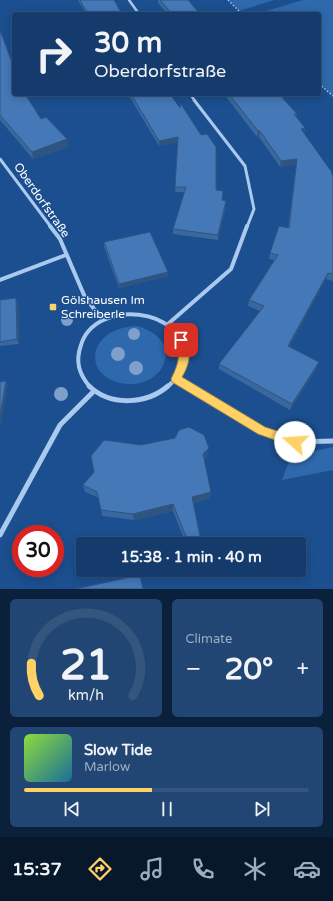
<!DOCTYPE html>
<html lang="en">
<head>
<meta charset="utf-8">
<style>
	:root { --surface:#143b6b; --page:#214673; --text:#f1f3f6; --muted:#9dadc1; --line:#33557e; --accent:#ffd166 }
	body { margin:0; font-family:"Varela Round",sans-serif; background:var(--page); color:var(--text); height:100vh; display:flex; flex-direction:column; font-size:15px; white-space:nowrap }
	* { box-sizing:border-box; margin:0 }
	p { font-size:13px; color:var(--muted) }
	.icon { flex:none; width:22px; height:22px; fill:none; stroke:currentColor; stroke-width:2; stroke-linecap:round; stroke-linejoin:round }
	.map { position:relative; height:589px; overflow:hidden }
	.drawer { display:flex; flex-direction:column; gap:10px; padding:10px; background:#0b203b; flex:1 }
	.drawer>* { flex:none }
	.hud { position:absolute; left:12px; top:12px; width:309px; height:84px; border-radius:4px; box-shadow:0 2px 10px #0003,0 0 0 1px var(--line); background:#143b6b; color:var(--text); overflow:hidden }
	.speed { position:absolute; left:12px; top:525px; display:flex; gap:8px; font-size:20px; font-weight:700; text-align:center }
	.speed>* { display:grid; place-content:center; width:52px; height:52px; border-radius:50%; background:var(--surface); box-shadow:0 2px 10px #0003,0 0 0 1px var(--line); line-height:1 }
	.speed .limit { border:6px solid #d22; background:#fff; color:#111 }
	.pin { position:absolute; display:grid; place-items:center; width:34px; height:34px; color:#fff; margin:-17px; border-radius:8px; box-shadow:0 2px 6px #0006 }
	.me { position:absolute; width:44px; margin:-22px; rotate:289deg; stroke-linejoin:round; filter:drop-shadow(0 0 3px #0008) }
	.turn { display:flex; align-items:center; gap:14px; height:84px; padding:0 16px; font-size:18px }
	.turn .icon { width:52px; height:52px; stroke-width:2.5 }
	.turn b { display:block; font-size:28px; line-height:34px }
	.big { font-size:30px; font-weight:700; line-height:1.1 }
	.drawer .tile { flex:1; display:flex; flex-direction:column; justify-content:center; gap:6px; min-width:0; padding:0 14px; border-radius:6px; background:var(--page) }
	.drawer .dial { align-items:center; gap:0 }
	.dial svg { height:104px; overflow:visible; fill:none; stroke:var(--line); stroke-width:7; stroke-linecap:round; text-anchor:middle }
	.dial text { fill:var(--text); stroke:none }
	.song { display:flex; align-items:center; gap:12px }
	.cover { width:48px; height:48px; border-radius:6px; background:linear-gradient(135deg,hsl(90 70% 55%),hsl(200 70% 35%)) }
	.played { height:4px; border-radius:2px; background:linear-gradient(90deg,var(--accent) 45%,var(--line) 45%) }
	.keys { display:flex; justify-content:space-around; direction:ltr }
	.heat { display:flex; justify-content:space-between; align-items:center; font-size:22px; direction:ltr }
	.drawer .tiles { flex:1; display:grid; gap:10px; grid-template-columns:1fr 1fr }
	.tile:last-child { grid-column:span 2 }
	.trip { position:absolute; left:76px; top:537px; width:230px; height:40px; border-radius:4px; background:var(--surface); box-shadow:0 2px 10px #0003,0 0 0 1px var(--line); font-weight:700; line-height:40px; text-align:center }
	.tab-bar { display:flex; height:64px; justify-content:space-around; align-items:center; background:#08182b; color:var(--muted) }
	.tab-bar .icon { width:28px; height:28px }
	.tab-bar .current { color:var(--accent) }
	.tab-bar b { font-size:18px; color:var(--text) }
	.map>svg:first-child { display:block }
</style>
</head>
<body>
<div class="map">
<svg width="333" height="589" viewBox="0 0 333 589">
	<rect width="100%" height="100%" fill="#1b4f8f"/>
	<g fill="#2e69ad">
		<path d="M228,0H274L239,11Z"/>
		<path d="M303,0H333V96L319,84V14H256Z"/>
		<path d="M138,326C157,332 175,347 161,369C156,377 145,383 135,384C81,386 82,327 138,326Z"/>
		<path d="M333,447V470L282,480L291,456Z"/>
	</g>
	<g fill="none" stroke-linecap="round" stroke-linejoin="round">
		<g stroke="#a9c9ee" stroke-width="1.5" stroke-dasharray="1.5 2" stroke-linecap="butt">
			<path d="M228,0L242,14"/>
			<path d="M319,84L333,96"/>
		</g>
		<g stroke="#a9c9ee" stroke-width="2.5">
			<path d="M129,0L139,14"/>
			<path d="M190,94L195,101"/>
		</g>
		<g stroke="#a9c9ee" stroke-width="3">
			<path d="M194,100L245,166L254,209L247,227"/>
			<path d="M0,159L51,227"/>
		</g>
		<g stroke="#a9c9ee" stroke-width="4">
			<path d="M50,226L60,239L84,295L102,320"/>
			<path d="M0,280L66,255"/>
			<path d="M168,324L231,269L247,226"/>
			<path d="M176,379L189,387"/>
			<path d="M90,387C79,374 75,362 81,345C95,298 187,307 183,358C182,370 176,380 167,387"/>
		</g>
		<g stroke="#a9c9ee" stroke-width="5">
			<path d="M89,386C111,407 147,404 168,386"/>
			<path d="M188,386L262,431L295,442L333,441"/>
			<path d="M0,535L60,425L94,391"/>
		</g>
	</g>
	<g fill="#7ea0ca">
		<circle cx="67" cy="320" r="6"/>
		<circle cx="134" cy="334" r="6"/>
		<circle cx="118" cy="354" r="7"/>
		<circle cx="136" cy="368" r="7"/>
		<circle cx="61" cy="394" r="7"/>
	</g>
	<g fill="#3a679d">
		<path d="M78,0H114L122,14H86Z"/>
		<path d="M158,0H188L200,14H167L158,3Z"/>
		<path d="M0,30L14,94L41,119L67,139L68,147L33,159L0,120Z"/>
		<path d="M128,94H170L216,190L226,206L218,240L173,234V229L185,192H175L178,142L159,146Z"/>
		<path d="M224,94H279L297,114L296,117L305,128L304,133L333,177V281L326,279L289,347L317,368L290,410L219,369V364L260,311L248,306L249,300L274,260L269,259L270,253L288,228L296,164L280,167L259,137H257Z"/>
		<path d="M104,242L168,272V276L119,288L104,247Z"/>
		<path d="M16,298L18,303L19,344L0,346V300Z"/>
		<path d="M208,455L204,459L210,498L193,503L201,541V544H186L173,511L134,520L102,516L99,498L85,492L83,485Z"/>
	</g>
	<g fill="#305480">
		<path d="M305,128L304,134L301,129Z"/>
		<path d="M258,131H260L259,137H257Z"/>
		<path d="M178,137V142L159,146V141Z"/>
		<path d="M67,139L68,147L33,159L32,152Z"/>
		<path d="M297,159L296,164L280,167L281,161Z"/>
		<path d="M226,201V206L218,240V235Z"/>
		<path d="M168,272V276L119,288V284Z"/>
		<path d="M328,273L326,279L287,352L288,346Z"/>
		<path d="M16,298L18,303L19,344L17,339Z"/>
		<path d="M319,362L317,368L290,410L292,404Z"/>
		<path d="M6,381L8,386L1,425L0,422V417Z"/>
		<path d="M209,448L208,455L202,461L203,454Z"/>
		<path d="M211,492L210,498L191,503L192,497Z"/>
		<path d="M173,504V511L134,520L133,514Z"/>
		<path d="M201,541V544H192Z"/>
	</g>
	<g fill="#4478b7" stroke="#305480">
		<path d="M80,0H114L122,14H88Z"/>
		<path d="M160,0H188L200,14H172Z"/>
		<path d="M0,30L14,68V94H25L41,119L46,117L67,139L32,152L0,115Z"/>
		<path d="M131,94H170L180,108L181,104L201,135L207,134L216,147V190L223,191L222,200L226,201L218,235L173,229L186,187H175L178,137L159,141Z"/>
		<path d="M229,94H279L297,114H294L305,128L301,129L331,171L333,177V274L328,273L288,346L319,362L292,404L219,364L264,306L249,300L278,255L270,253L279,226L289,228L297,159L281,161L260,131H258Z"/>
		<path d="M150,232L168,272L119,284L104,242Z"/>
		<path d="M16,298L17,339L0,342V300Z"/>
		<path d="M6,381L0,417V382Z"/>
		<path d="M189,427L204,435L209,448L203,454L211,492L192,497L201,541L192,544H189L173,504L133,514L101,510L97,492L83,485L94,472L91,456L104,440L141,445L175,438L179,430Z"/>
		<path d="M140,575L143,589H75Z"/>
	</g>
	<path fill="#ffd166" stroke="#a68842" d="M181,336L185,337C192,351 190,364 182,377L265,427L299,438L300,442L299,446L295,447L258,434L172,382L171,379C178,365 181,356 176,340L178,337Z"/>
	<rect fill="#ffd166" stroke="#1b4f8f" stroke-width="1.5" x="49" y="303" width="8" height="8" rx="2"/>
	<g text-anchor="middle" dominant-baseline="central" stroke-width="3" stroke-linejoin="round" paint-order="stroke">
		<g font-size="12" fill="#fff" stroke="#1b4f8f">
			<text transform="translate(42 200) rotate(55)">Oberdorfstraße</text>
		</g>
		<g font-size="12" fill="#fff" stroke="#1b4f8f" text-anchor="start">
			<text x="61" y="300">Gölshausen Im<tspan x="61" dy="14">Schreiberle</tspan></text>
		</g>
	</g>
</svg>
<div class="speed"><div class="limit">30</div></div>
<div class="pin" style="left:181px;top:340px;background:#d93025"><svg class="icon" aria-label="arrive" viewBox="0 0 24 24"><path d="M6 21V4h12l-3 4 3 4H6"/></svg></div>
<svg class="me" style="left:295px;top:442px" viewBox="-20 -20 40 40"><circle r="19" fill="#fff"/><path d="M0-13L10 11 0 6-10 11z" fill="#ffd166"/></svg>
<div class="trip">15:38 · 1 min · 40 m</div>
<div class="hud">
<div class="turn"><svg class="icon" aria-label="right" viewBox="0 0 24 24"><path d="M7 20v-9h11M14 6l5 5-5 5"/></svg><div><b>30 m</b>Oberdorfstraße</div></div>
</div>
</div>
<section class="drawer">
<div class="tiles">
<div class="tile dial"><svg viewBox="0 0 100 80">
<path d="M14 69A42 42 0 1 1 86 69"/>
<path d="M14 69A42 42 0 0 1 8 44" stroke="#ffd166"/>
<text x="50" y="56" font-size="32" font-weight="700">21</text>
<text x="50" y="72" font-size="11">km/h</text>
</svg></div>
<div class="tile"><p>Climate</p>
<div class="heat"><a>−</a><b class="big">20°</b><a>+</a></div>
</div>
<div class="tile">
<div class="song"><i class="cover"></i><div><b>Slow Tide</b><p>Marlow</p></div></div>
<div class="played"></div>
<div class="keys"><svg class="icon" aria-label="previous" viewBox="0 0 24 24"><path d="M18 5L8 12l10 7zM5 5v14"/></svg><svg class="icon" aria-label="pause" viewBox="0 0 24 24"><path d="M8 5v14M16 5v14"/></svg><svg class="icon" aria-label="next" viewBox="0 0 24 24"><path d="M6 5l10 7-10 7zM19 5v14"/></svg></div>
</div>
</div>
</section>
<nav class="tab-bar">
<b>15:37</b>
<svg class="icon current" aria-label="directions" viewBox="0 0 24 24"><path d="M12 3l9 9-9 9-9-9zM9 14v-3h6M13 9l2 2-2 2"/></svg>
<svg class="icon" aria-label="music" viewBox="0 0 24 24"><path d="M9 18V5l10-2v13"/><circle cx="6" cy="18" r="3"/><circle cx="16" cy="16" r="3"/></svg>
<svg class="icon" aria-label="phone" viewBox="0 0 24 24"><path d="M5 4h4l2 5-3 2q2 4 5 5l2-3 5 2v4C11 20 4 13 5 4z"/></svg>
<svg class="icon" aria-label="climate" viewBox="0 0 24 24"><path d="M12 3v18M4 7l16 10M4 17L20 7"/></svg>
<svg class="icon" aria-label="car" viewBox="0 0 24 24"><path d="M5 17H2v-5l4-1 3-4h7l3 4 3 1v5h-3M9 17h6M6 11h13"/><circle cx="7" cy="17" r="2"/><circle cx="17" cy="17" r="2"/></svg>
</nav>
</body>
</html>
